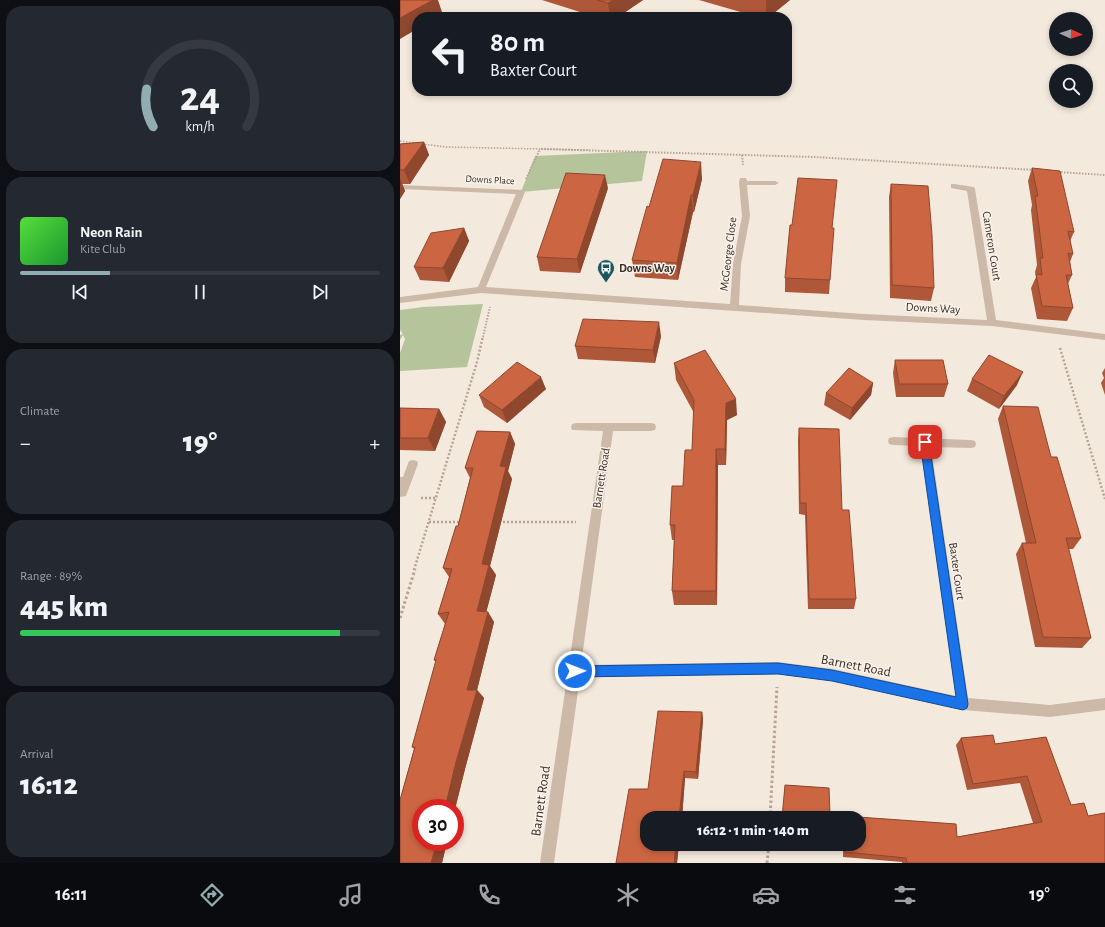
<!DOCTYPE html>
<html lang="en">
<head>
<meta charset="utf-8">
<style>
	:root { --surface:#171b24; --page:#242831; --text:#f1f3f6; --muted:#9ea1a6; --line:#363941; --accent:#91adb1 }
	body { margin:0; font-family:"Alegreya Sans",sans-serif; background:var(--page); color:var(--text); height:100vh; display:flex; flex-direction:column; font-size:15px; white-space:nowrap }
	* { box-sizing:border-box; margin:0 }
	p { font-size:13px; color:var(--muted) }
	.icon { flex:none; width:22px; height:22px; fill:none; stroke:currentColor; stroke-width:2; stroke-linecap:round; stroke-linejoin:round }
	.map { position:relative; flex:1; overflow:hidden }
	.sheet { display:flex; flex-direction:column; gap:6px; padding:6px; background:#0d0f14; width:400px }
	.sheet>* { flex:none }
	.hud { position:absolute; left:12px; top:12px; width:380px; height:84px; border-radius:16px; box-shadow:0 2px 6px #0003; background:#171b24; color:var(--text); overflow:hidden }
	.needle { width:26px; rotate:93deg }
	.controls { position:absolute; left:649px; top:12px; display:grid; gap:8px }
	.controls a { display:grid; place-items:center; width:44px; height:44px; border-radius:50%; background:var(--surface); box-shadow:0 2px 6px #0003; font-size:20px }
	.speed { position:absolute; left:12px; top:799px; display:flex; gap:8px; font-size:20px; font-weight:700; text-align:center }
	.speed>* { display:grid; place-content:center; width:52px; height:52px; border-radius:50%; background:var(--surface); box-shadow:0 2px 6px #0003; line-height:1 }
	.speed .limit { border:6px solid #d22; background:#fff; color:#111 }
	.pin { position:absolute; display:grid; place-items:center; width:34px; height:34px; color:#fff; margin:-17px; border-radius:8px; box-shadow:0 2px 6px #0006 }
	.me { position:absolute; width:44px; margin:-22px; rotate:89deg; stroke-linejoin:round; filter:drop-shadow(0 0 3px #0008) }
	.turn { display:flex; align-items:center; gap:14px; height:84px; padding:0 12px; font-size:18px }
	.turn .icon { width:52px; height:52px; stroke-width:2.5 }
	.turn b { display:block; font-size:28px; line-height:34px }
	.big { font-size:30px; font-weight:800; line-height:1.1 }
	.sheet .tile { flex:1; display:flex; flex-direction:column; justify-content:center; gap:6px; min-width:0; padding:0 14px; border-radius:16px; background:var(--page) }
	.sheet .dial { align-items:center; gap:0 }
	.dial svg { height:104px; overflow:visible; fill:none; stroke:var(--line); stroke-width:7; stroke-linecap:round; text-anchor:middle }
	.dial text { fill:var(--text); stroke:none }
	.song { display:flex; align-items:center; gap:12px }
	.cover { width:48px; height:48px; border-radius:6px; background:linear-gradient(135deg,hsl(110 70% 55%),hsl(130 70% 35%)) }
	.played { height:4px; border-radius:2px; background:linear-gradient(90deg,var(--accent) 25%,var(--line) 25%) }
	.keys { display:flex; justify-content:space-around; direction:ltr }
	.heat { display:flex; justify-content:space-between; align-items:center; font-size:22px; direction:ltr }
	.charge { height:6px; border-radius:3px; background:linear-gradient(90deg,#34c759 89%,var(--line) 0) }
	.trip { position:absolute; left:240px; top:811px; width:226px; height:40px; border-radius:16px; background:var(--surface); box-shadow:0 2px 6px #0003; font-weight:800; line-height:40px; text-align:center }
	.dock { display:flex; height:64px; justify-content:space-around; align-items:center; background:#090b0e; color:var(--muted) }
	.dock .icon { width:28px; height:28px }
	.dock .active { color:var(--accent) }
	.dock b { font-size:18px; color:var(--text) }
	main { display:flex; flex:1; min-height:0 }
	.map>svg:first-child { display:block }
</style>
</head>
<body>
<main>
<section class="sheet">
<div class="tile dial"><svg viewBox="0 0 100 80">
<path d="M14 69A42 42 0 1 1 86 69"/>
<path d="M14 69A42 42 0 0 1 9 40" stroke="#91adb1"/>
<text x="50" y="56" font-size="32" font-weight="700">24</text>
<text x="50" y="72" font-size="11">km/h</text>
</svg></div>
<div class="tile">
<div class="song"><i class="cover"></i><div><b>Neon Rain</b><p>Kite Club</p></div></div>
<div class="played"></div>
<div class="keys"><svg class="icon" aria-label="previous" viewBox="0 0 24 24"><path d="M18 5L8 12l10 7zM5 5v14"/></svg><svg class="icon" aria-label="pause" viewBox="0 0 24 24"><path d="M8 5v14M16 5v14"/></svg><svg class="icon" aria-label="next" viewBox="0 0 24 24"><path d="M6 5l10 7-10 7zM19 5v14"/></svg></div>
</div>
<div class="tile"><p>Climate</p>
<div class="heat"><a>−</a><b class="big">19°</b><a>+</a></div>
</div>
<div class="tile"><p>Range · 89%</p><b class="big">445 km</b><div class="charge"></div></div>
<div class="tile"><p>Arrival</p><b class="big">16:12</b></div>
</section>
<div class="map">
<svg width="705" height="863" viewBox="0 0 705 863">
	<rect width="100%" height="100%" fill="#f4e9dd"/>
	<g fill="#b6c49c">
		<path d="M247,151L242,181L121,192L135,156Z"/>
		<path d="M83,304L67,367L0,371V353L5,339L3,335L0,340V335L3,334L0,330V310L23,307Z"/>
	</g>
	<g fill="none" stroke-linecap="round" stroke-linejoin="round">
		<g stroke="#b9a392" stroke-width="1.5" stroke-dasharray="1.5 1.5" stroke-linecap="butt">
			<path d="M0,141L15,143"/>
			<path d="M22,144L46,147L190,150"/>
		</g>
		<g stroke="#b9a392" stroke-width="2" stroke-dasharray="1.5 1.5" stroke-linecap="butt">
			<path d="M141,149L414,157L635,170"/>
			<path d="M342,155L343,165"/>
			<path d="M658,172L705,175"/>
			<path d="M126,179L140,149"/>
			<path d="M83,337L90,307"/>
		</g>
		<g stroke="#b9a392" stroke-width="2.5" stroke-dasharray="2 2" stroke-linecap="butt">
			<path d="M660,348L705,499"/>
			<path d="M21,498H36"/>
			<path d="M29,522H62"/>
			<path d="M99,522H176"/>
			<path d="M14,570L77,362L83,336"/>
		</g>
		<g stroke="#b9a392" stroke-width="3" stroke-dasharray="2.5 2.5" stroke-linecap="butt">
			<path d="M0,618L15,569"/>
			<path d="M370,818L377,687"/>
			<path d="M367,863L369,844"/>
		</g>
		<g fill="#cdb9a8" fill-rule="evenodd">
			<path d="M340,178H346L347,181H375L379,183L375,185H347L350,216L341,264L339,305L464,314L587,320L567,191L551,188V184H554L574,187L575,189L596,320L705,334V340L592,326L464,320L81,293L0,303V297L78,287L116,194L0,189V185L124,190L125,192L86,287L330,304L333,264L342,216L339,183Z"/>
			<path d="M176,423H251L255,424L256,427L255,430L251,431H213L181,665L378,662L433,669L556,696L521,446L493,445L489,444L488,441L489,438L493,437L571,440L575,441L576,444L575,447L571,448L531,447L568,698L650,705L705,698V710L650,717L563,710L433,681L378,674L180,677L154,863H140L203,431L172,430L171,427L172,424Z"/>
			<path d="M13,460L17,461L18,464L7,493L6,496L0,497V477H3L9,461Z"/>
		</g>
	</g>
	<g fill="#af5739">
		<path d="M142,0H243L218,17H196Z"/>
		<path d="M299,0H390L369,17H358Z"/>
		<path d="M24,142L29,155L10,184H2L5,191L0,199V144Z"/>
		<path d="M632,168L674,232L670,241L673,254L670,262L672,275L668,284L673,308L667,321L637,319L631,288L636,277L635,272L637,265L631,210L632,205L628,181Z"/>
		<path d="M302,179L294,212H293L278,280L235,277L232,260L249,207Z"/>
		<path d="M491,184L534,288L531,301L490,298L489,197Z"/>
		<path d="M208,188L180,273L140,271L137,257Z"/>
		<path d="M64,228L69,241L49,282L20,280L14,267Z"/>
		<path d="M432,228L430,280L429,294L385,292V278Z"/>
		<path d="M261,336L255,363L178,359L175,346Z"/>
		<path d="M495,360L548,384L544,397H496L493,373Z"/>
		<path d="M274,363L337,415L327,420L326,465H318L317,605H274L272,591L274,540H272L270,525L283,486L292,450L294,413L276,380Z"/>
		<path d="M705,368V395L701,383L704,378L702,373Z"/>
		<path d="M572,379L617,385L599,409L567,391Z"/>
		<path d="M473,383L471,395L450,420L424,405L426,393Z"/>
		<path d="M146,389L107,423L84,407L79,395Z"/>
		<path d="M603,406L651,457L681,538L673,549H668L691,638L682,648L635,647L616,554L622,543H626L598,419Z"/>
		<path d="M0,408L39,409L46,422L35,451L0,450Z"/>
		<path d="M399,428L442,510L456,599L454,609H408L405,515L399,514L398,440Z"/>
		<path d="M77,431L110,432L115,444L108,471L112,479L90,566L96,575L86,612H88L94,622L77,690L84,698L65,769L55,809V808H21V842H47L42,863H0V800L14,749L12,747L36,662L34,660L45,624L38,614L49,577L43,568L56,526H58L70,478L65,468Z"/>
		<path d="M302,712L303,720L298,779L285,778L282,818H247L279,844L277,863H216L248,789Z"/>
		<path d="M593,735L595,744L646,737L671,805L684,803L688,816L705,813V863H502V862L443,857V846L425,844H459V818H382L385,785L429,788L430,815L556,824L557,837L633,823L620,783L567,790L556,745L561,738Z"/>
	</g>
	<g fill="#8f472e">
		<path d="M22,0H38L43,15L39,17H17V29L0,39V18Z"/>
		<path d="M214,0H243L218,17H210L208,3Z"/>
		<path d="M367,0H390L369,17H366V1Z"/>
		<path d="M24,142L29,155L10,184L4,170Z"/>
		<path d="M301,162L302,179L294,212L293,195Z"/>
		<path d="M205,175L208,188L180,273L177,259Z"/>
		<path d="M0,178L5,191L0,199Z"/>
		<path d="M291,195L293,212L278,280L277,263Z"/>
		<path d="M64,228L69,241L49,282L43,268Z"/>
		<path d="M259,322L261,336L255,363L253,350Z"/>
		<path d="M623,372L617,385L599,409L604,396Z"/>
		<path d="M141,377L146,389L107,423L102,410Z"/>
		<path d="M473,383L471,395L450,420L452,408Z"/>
		<path d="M336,399L337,415L327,420L326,465L325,449L326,403Z"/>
		<path d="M39,409L46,422L35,451L28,438Z"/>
		<path d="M110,432L115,444L108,471L112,479L90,566L96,575L84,621L77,611L82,564L100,466Z"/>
		<path d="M316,449L318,465L317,605L316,591Z"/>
		<path d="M88,612L94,622L77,690L84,698L65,769L55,809V808H45L67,690Z"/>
		<path d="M302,712L303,720L298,779L296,772Z"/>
		<path d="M284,771L285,778L282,818H279Z"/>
		<path d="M37,842H47L42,863H31Z"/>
		<path d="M276,844H279L277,863H274Z"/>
	</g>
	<g fill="#cc6542" stroke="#8f472e">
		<path d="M0,0H33L0,18Z"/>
		<path d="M197,0H214L208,3Z"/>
		<path d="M24,142L4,170H0V144Z"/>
		<path d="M263,159L301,162L293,195H291L277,263L232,260L247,206L249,207Z"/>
		<path d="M632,168L660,171L674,232L668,231L673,254L668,253L672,275H666L673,308L642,306L636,274L642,275L640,258H643L635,196H638Z"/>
		<path d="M166,173L205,175L177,259L137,257Z"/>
		<path d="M398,178L437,180L432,228H434L430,280L385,278L390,225H392Z"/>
		<path d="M491,184L528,186L532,235L534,288L492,285Z"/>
		<path d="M64,228L43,268L14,267L31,233Z"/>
		<path d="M183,319L259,322L253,350L175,346Z"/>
		<path d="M305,350L336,399L326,403L325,449H316V591H272L275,525H270L272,486H283L285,450H292L294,400L274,363Z"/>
		<path d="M589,355L623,372L604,396L572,379Z"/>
		<path d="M495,360H543L548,384H499Z"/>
		<path d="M117,362L141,377L102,410L79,395Z"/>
		<path d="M449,368L473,383L452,408L426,393Z"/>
		<path d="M603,406L638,407L651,457H657L681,538H666L691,638L643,637L622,543H636Z"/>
		<path d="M0,408L39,409L28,438H0Z"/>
		<path d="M399,428L439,429L442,510H449L456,599H409L406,503H400Z"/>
		<path d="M77,431L110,432L100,466L106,467L82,564L89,565L77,611L88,612L67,690H77L56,762L45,808H21V842H37L31,863H0V800L15,747H12L36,660H34L49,612L38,614L52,569L43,568L56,526H58L73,468H65Z"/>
		<path d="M258,711L302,712L296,772L284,771L279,818H247V844H276L274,863H216L229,789H248Z"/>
		<path d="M593,735L595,744L646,737L671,805L684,803L688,816L705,813V863H507L506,858L445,852L446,844H459V818H382L385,785L429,788L430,815L556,824L557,837L642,822L627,776L573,784L561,738Z"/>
	</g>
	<path fill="#1a73e8" stroke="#114b97" d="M525,439L529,442L568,704L567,708L563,710L432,681L378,674L175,677L171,675L169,671L171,667L175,666L378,663L432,670L556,697L520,442Z"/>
	<defs>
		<g id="bus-pin" transform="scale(0.9)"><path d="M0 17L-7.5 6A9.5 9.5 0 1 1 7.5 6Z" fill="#1b585d" stroke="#fbf3ea"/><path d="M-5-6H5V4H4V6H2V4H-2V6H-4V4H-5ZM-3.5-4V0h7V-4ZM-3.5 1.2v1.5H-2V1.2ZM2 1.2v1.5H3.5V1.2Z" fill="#fff"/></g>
	</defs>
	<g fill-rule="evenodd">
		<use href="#bus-pin" x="206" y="268"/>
	</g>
	<g text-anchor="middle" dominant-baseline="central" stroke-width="3" stroke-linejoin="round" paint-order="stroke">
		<g font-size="10" fill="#392e28" stroke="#fbf3ea">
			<text transform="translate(90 180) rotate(3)">Downs Place</text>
		</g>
		<g font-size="12" fill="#392e28" stroke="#fbf3ea">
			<text transform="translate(592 246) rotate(81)">Cameron Court</text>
			<text transform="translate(328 254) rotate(-83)">McGeorge Close</text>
			<text transform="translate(533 308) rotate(3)">Downs Way</text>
			<text transform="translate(201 478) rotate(-81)">Barnett Road</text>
			<text transform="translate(557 571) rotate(82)">Baxter Court</text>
		</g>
		<g font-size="12" font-weight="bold" fill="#392e28" stroke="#fbf3ea" text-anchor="start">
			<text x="219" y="268">Downs Way</text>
		</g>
		<g font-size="14" fill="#392e28" stroke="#fbf3ea">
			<text transform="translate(456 666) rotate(11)">Barnett Road</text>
			<text transform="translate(141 801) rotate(-82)">Barnett Road</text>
		</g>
	</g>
</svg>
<div class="controls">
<a><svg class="needle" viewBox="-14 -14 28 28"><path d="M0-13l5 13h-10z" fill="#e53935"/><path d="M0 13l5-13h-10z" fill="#9ea1a6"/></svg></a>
<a><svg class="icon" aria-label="search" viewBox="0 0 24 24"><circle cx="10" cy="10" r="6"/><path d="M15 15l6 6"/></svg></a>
</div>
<div class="speed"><div class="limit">30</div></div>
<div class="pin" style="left:525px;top:442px;background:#d93025"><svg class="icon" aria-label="arrive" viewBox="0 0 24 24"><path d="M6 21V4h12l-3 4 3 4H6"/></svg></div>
<svg class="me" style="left:175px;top:671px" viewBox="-20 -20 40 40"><circle r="17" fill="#1a73e8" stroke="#fff" stroke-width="3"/><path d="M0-11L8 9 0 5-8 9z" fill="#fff"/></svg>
<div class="trip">16:12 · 1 min · 140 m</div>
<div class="hud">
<div class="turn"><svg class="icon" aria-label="left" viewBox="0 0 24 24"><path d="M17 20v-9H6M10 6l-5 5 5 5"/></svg><div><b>80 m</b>Baxter Court</div></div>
</div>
</div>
</main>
<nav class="dock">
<b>16:11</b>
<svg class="icon active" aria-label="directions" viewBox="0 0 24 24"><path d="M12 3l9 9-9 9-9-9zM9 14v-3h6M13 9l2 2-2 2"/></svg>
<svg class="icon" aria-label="music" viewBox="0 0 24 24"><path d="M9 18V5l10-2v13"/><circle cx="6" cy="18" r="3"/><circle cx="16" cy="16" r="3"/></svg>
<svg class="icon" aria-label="phone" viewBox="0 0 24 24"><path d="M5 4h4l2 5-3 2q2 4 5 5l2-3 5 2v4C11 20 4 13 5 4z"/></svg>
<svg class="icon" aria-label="climate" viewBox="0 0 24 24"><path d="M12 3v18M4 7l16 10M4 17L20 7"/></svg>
<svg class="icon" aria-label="car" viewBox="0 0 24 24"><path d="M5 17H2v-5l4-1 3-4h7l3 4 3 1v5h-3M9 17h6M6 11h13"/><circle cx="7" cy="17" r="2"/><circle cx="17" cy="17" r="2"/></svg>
<svg class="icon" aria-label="filters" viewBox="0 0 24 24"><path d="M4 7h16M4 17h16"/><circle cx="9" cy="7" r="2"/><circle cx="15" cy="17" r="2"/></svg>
<b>19°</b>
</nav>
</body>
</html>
